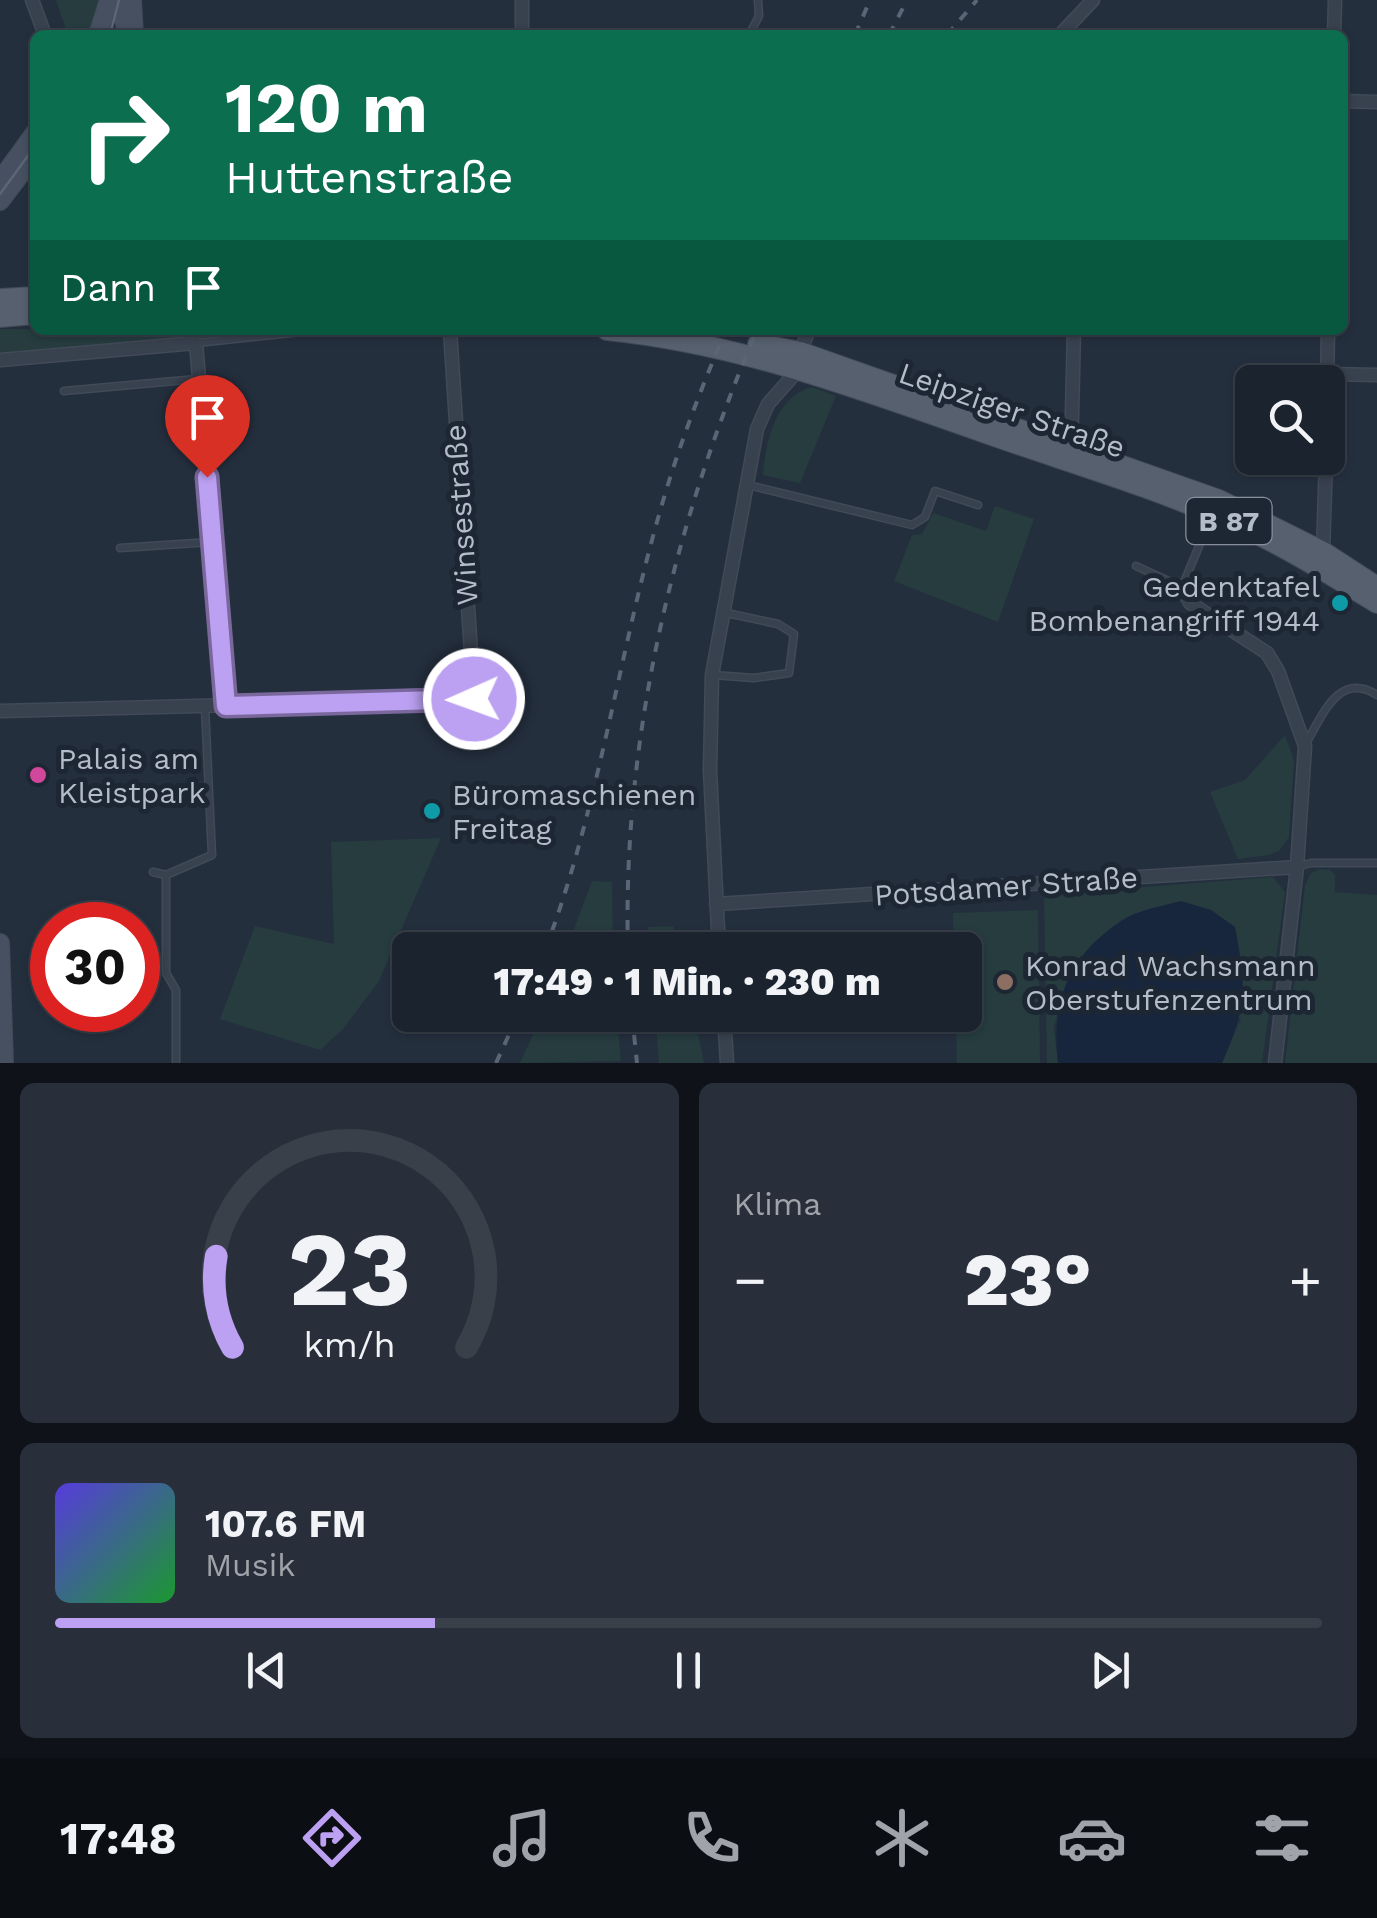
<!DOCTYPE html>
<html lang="de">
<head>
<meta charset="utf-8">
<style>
	:root { --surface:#1b232e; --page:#282f3a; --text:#f1f3f6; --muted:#a0a4aa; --line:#39404a; --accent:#bca0f2 }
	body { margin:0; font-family:"Work Sans",sans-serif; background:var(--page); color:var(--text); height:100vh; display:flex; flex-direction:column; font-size:38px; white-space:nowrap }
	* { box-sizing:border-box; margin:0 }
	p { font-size:32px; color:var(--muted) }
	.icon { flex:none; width:55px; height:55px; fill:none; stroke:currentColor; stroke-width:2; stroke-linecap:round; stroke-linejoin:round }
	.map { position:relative; height:1063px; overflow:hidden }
	.sheet { display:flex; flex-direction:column; gap:20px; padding:20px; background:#0f1319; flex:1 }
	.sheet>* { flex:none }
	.guide { position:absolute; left:30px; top:30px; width:1318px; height:305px; border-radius:15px; box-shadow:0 2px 8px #0004,0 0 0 2px var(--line); background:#0b6e4f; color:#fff; overflow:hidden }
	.controls { position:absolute; left:1235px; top:365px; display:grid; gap:20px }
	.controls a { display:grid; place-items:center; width:110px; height:110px; border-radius:15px; background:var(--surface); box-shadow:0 2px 8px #0004,0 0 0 2px var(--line); font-size:50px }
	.speed { position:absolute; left:30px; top:902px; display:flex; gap:20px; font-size:50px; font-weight:700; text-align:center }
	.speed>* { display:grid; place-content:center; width:130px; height:130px; border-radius:50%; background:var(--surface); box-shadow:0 2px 8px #0004,0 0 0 2px var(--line); line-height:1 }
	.speed .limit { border:15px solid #d22; background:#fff; color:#111 }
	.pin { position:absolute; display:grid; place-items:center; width:85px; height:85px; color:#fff; margin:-102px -42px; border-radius:50% 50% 50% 0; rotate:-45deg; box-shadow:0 0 10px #0007 }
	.pin .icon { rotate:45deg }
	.me { position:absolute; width:110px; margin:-55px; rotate:268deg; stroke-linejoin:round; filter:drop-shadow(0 0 8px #0008) }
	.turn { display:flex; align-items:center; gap:35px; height:210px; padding:0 30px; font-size:45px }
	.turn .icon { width:130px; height:130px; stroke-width:2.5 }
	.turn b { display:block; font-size:70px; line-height:85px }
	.then { display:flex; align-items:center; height:95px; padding:0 30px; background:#0003; gap:20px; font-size:38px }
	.big { font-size:75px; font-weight:800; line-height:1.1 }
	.sheet .tile { flex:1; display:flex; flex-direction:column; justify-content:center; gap:15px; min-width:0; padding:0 35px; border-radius:15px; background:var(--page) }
	.sheet .dial { align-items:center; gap:0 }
	.dial svg { height:260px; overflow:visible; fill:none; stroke:var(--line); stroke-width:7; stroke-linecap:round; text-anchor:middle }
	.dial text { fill:var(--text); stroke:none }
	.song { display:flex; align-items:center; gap:30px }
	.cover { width:120px; height:120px; border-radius:15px; background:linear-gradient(135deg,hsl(250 70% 55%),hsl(130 70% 35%)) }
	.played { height:10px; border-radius:5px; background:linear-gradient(90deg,var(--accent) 30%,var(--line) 30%) }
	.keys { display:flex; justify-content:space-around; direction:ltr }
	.heat { display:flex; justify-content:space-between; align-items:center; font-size:55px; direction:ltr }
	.sheet .tiles { flex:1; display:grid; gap:20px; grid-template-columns:1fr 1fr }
	.tile:last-child { grid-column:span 2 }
	.trip { position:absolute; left:392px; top:932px; width:590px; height:100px; border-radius:15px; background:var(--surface); box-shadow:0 2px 8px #0004,0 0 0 2px var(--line); font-weight:800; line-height:100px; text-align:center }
	.tabs { display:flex; height:160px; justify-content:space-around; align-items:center; background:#0b0e12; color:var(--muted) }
	.tabs .icon { width:70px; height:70px }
	.tabs .active { color:var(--accent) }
	.tabs b { font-size:45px; color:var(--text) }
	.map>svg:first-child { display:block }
</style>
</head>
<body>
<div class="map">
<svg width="1377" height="1063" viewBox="0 0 1377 1063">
	<rect width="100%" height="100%" fill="#242f3e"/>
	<g fill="#263c3f">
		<path d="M56,0H100L89,35H68Z"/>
		<path d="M0,329L222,330V338L0,355Z"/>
		<path d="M812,387L836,396L800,483L763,475C765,442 776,396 812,387Z"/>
		<path d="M995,506L1034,519L998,622L894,581L912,535L922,534L933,513L986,531Z"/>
		<path d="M1285,735L1294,760L1289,837L1279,851L1269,855L1238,859L1210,792L1245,780Z"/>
		<path d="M441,838L379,981L343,1029L320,1050L220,1019L255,926L334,944L331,842Z"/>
		<path d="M1320,869L1330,870L1335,875V892L1377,895V1063H1285L1305,885L1311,873Z"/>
		<path d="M1273,877L1285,892L1262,1063H1222L1241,1018L1063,991L1054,1028L1058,1063H1047L1044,895Z"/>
		<path d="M592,881L612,882L613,950H566Z"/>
		<path d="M1038,910L1040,1063H957L956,1015H965V950H954L953,913Z"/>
		<path d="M673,926L680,950H649L648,927Z"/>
		<path d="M542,1015H617L621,1061L520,1063Z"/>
		<path d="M655,1015H694L704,1063H659Z"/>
	</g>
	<path fill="#17263c" d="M1181,901L1211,910L1235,927C1247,990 1247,1004 1222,1063H1058C1051,1002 1068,956 1121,921C1137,910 1162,906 1181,901Z"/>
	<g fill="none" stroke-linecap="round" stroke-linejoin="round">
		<g stroke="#414a57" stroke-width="9">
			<g id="lane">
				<path d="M749,35L759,16L758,0"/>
				<path d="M197,343L320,330"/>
				<path d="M64,391L197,379"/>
				<path d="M748,485L912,525L925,517L935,491L978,505"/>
				<path d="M120,548L211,542"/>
				<path d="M1136,566L1182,587L1212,515"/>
				<path d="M713,675L754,678L789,673L794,634L778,624L722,612"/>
				<path d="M1305,745C1322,717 1338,670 1377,695"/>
				<path d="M1299,866L1311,863H1377"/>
				<path d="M153,872L166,875"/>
				<path d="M176,1063V990L166,973V875L212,855L205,708"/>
			</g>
		</g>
		<g stroke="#414a57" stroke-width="15">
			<g id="street">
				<path d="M32,0L45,35"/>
				<path d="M522,0V35"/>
				<path d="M1060,35L1093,0"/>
				<path d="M1334,35L1335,0"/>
				<path d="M1342,101L1377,102"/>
				<path d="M800,352L809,330"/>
				<path d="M0,360L196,343L227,706"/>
				<path d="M1327,374L1377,375"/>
				<path d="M1327,382L1328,330"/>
				<path d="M1071,455L1074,330"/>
				<path d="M1323,552L1326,458"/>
				<path d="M1182,587L1190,603L1267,653L1278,671L1305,746L1297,867L1275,1063"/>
				<path d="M0,711L474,699L450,330"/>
				<path d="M716,904L1297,867"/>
				<path d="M719,950L710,770L712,675L757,429L768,404L800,368"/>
				<path d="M724,1015L727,1063"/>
			</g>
		</g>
		<g stroke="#414a57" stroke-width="20">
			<g id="secondary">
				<path d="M117,0L129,35"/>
				<path d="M132,0L134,35"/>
				<path d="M98,35L109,0"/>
				<path d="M0,181L35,133"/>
				<path d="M0,201L35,155"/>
				<path d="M0,943L4,1063"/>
			</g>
		</g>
		<g stroke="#414a57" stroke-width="22">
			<g id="primary">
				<path d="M0,299L35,297"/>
				<path d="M0,317L35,314"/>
				<path d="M607,330C737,343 858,388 980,431C1064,461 1150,485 1231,522C1282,544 1330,574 1377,603"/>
				<path d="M758,344L800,352L1219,500L1323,552L1377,587"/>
			</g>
		</g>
		<use href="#lane" stroke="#38414e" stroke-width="6"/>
		<use href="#street" stroke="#38414e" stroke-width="12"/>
		<use href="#secondary" stroke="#465061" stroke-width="18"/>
		<use href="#primary" stroke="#56606e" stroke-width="20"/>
		<g stroke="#5a6575" stroke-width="2.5">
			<path d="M110,35L119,0"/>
			<path d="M0,194L35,146"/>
		</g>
		<g stroke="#5a6575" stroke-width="4" stroke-dasharray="10 10" stroke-linecap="butt">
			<path d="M855,35L870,0"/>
			<path d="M889,35L907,0"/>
			<path d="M947,35L977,0"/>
			<path d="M545,950C600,806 619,649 663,501C680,443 702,386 726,330"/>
			<path d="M628,950C622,739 674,523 757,330"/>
			<path d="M632,1015L637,1063"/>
			<path d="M496,1063L518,1015"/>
		</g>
	</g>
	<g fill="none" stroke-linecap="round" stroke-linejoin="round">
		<g stroke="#7a689d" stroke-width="25">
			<path id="route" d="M207,477L226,706L474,699"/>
		</g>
		<use href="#route" stroke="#bca0f2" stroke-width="18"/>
	</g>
	<g fill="#0f9aa8" stroke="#1d2633" stroke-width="4">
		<circle cx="1340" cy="603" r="10"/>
		<circle cx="432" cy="811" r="10"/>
	</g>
	<circle fill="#d1479c" stroke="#1d2633" stroke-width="4" cx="38" cy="775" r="10"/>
	<circle fill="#8d6e63" stroke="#1d2633" stroke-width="4" cx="1005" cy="982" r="10"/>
	<g text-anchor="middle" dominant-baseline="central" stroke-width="10" stroke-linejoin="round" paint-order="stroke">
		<rect fill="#1d2633" stroke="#878f9c" stroke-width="2.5" x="1186.5" y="498" width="85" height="46" rx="8"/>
		<g font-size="28" font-weight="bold" fill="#b4bcc9">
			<text x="1229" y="521">B 87</text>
		</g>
		<g font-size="30" fill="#b4bcc9" stroke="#1d2633">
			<text transform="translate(1012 410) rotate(19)">Leipziger Straße</text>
			<text transform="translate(461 515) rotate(-94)">Winsestraße</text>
			<text transform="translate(1006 886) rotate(-4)">Potsdamer Straße</text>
		</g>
		<g font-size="30" fill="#b4bcc9" stroke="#1d2633" text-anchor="start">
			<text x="1320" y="586" text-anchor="end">Gedenktafel<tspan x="1320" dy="34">Bombenangriff 1944</tspan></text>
			<text x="58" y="758">Palais am<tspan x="58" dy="34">Kleistpark</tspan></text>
			<text x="452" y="794">Büromaschienen<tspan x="452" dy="34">Freitag</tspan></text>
			<text x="1025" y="965">Konrad Wachsmann<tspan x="1025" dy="34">Oberstufenzentrum</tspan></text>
		</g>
	</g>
</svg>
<div class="controls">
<a><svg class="icon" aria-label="search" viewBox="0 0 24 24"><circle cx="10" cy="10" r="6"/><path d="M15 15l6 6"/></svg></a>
</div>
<div class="speed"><div class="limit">30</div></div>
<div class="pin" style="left:207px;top:477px;background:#d93025"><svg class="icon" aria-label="arrive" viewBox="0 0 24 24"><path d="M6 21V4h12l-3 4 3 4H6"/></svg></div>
<svg class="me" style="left:474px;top:699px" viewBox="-20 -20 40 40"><circle r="17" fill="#bca0f2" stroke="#fff" stroke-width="3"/><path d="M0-11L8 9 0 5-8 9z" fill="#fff"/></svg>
<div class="trip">17:49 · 1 Min. · 230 m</div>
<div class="guide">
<div class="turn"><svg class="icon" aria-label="right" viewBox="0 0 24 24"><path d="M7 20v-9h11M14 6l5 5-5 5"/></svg><div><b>120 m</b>Huttenstraße</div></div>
<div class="then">Dann<svg class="icon" aria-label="arrive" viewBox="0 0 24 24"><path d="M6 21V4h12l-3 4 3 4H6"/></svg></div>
</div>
</div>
<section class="sheet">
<div class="tiles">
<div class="tile dial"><svg viewBox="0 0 100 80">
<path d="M14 69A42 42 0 1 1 86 69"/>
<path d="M14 69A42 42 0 0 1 9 41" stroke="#bca0f2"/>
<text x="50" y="56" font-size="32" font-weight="700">23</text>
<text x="50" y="72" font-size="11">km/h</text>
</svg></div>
<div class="tile"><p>Klima</p>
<div class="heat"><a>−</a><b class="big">23°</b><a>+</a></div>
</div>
<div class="tile">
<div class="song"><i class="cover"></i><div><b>107.6 FM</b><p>Musik</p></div></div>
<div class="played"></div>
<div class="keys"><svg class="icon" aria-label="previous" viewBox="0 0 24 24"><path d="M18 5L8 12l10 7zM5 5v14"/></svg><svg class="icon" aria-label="pause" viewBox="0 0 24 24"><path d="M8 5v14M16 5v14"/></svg><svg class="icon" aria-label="next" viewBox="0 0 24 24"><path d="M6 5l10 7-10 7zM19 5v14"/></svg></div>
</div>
</div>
</section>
<nav class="tabs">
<b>17:48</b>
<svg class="icon active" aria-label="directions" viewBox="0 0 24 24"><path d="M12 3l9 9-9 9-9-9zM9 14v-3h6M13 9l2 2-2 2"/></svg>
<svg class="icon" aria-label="music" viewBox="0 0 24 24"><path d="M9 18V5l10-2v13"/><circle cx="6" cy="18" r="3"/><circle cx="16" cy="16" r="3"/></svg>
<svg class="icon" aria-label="phone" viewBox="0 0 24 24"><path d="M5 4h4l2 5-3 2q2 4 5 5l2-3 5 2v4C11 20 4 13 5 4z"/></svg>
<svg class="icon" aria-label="climate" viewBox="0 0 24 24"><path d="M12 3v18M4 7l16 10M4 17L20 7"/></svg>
<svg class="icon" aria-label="car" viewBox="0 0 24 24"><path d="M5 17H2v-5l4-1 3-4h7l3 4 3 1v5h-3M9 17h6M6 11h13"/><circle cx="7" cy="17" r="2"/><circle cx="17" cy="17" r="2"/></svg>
<svg class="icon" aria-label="filters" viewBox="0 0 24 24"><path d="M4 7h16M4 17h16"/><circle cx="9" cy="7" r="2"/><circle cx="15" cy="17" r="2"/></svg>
</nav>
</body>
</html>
